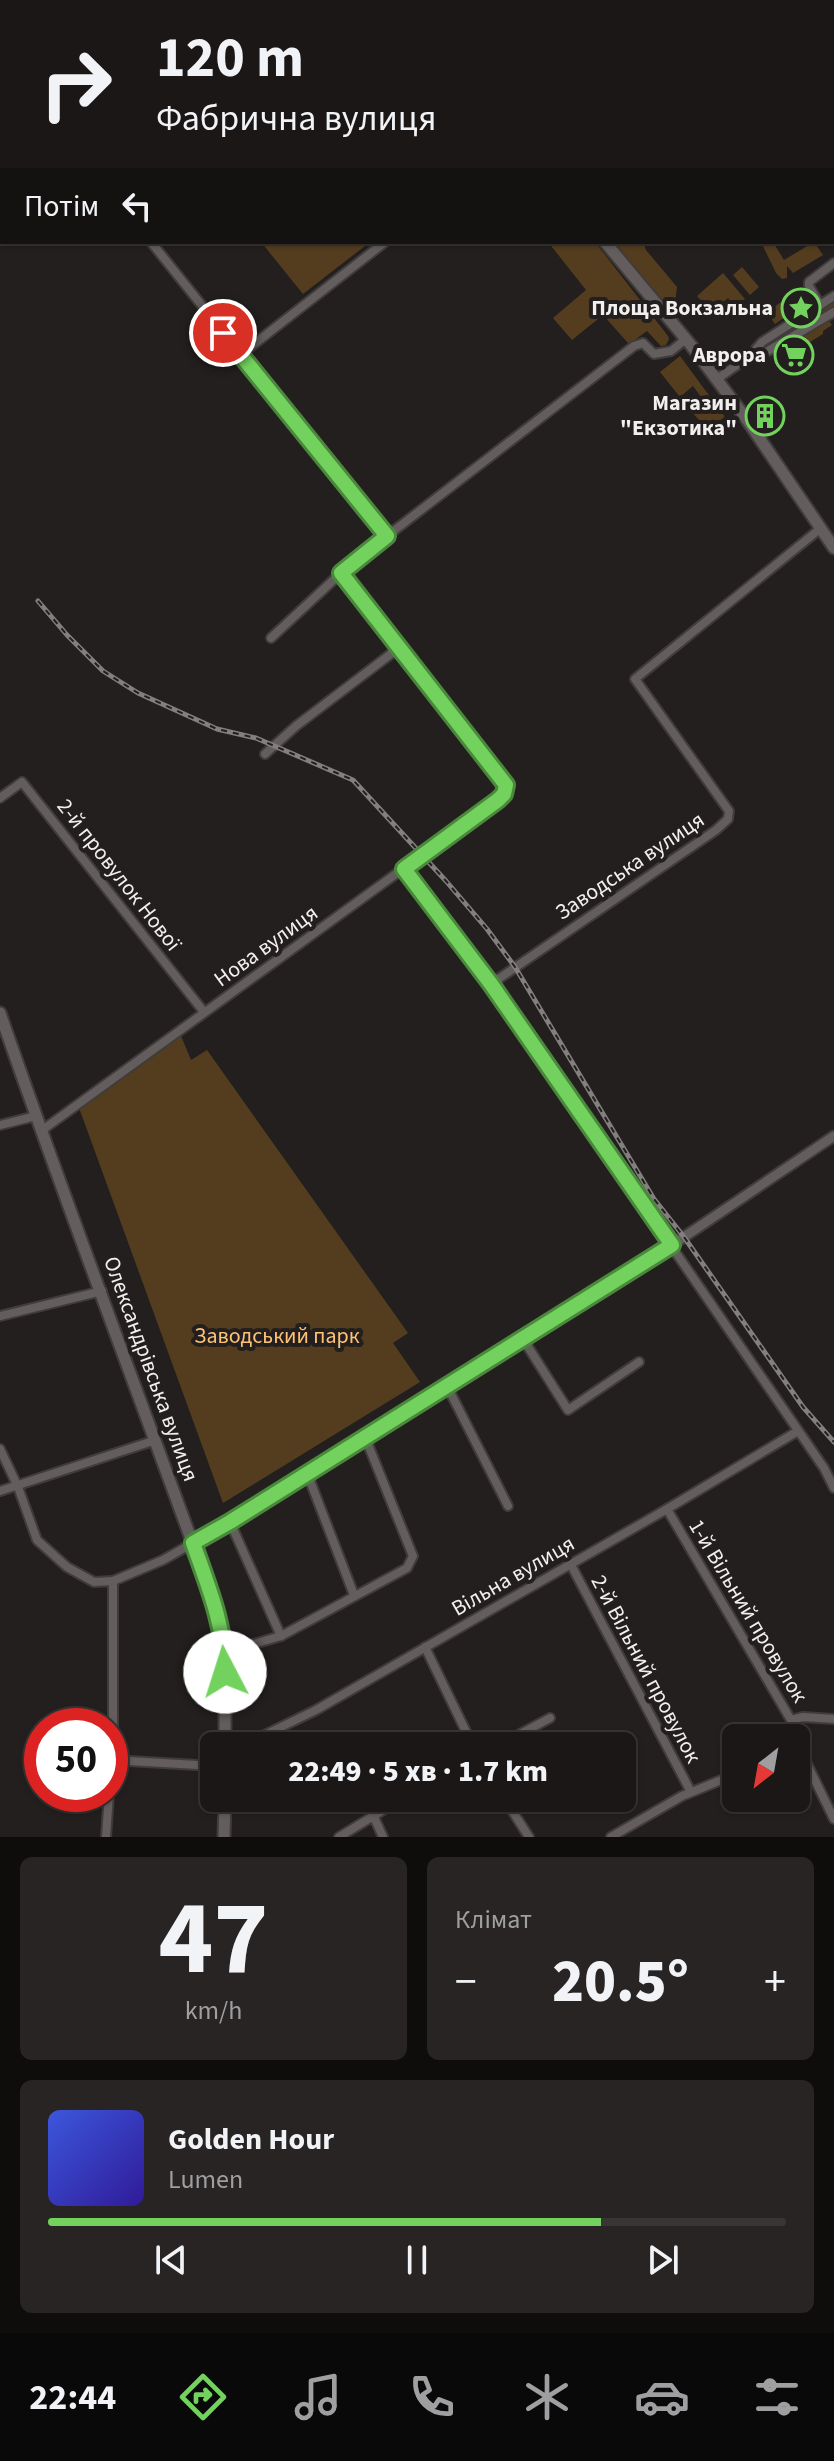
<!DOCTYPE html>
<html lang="uk">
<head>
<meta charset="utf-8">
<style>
	:root { --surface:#1a1716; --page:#272423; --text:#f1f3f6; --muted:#9f9fa1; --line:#383635; --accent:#72d25d }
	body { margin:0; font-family:"Source Sans 3",sans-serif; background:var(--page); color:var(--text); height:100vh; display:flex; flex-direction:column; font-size:30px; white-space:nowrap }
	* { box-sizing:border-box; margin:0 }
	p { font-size:26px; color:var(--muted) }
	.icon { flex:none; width:44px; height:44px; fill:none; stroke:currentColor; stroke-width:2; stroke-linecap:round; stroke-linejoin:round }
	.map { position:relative; height:1837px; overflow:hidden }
	.drawer { display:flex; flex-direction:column; gap:20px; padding:20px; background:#0e0d0c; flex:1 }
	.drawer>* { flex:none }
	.hud { position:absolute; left:0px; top:0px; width:834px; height:244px; box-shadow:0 2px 6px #0004,0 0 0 2px var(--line); background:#1a1716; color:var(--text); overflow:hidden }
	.needle { width:52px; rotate:211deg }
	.tools { position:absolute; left:722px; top:1724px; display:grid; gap:16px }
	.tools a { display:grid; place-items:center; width:88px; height:88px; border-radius:12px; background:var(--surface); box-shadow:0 2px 6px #0004,0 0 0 2px var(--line); font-size:40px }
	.speed { position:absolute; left:24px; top:1708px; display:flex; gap:16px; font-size:40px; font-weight:700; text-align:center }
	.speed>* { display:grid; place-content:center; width:104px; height:104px; border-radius:50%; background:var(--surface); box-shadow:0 2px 6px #0004,0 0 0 2px var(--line); line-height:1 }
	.speed .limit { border:12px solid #d22; background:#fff; color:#111 }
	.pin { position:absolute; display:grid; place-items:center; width:68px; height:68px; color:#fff; margin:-34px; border:4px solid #fff; border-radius:50%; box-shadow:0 2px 8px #0007 }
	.me { position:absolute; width:88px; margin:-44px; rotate:355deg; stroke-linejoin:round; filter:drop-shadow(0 0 6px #0008) }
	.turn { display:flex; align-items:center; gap:28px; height:168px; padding:0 24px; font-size:36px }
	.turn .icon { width:104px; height:104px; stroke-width:2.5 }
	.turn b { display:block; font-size:56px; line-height:68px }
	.then { display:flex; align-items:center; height:76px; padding:0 24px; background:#0003; gap:16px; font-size:30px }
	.big { font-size:60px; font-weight:800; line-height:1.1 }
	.drawer .widget { flex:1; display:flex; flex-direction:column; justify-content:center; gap:12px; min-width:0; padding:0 28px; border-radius:12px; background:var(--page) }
	.drawer .dial { align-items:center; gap:0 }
	.dial b { font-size:104px; line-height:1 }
	.song { display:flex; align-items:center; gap:24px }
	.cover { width:96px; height:96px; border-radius:12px; background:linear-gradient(135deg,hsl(230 70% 55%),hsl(250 70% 35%)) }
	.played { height:8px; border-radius:4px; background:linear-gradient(90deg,var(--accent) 75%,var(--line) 75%) }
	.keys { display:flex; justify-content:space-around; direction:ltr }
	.heat { display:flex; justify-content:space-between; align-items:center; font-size:44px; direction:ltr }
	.drawer .tiles { flex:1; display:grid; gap:20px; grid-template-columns:1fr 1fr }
	.widget:last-child { grid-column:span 2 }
	.trip { position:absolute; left:200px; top:1732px; width:436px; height:80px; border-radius:12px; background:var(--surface); box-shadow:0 2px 6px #0004,0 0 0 2px var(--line); font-weight:800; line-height:80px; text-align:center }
	.tab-bar { display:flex; height:128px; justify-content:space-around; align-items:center; background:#0a0909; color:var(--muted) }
	.tab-bar .icon { width:56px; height:56px }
	.tab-bar .selected { color:var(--accent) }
	.tab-bar b { font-size:36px; color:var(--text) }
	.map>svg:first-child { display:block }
</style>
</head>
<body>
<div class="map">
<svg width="834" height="1837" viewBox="0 0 834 1837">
	<rect width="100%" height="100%" fill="#231f1e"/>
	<g fill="#543d1f">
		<path d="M261,242H362L365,246L303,294Z"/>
		<path d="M548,242H595L668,336L669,339L666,345L661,346L647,331L629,344L603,315L572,340L553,318L586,290Z"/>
		<path d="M614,242H643L646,250L677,287L675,304L666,308Z"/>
		<path d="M761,242H773L784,260L814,242L823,255L793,273L787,266V278L782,279L776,273Z"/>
		<path d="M742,267L759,287L750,295L733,275Z"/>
		<path d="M723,273L745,299L736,307L728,298L711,312L697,296Z"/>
		<path d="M791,295L799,307L775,324L767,312Z"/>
		<path d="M834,302V307L766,349L764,345Z"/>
		<path d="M829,321L832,325L823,331V334L802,347L798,340Z"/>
		<path d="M680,356L725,417L707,429L692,412L704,401L693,386L680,397L660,372Z"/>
		<path d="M179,1031L191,1060L207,1050L408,1333L393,1343L420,1382L223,1503L78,1105Z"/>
	</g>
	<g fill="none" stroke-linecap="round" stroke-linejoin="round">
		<g stroke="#3f3c3b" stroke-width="12">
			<g id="minor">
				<path d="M0,207L2,206"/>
				<path d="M151,242L387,536"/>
				<path d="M820,305L809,286V282L834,263"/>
				<path d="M240,355L385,242"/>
				<path d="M751,356L768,351L834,312"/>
				<path d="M717,379L750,356L762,342L834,296"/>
				<path d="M271,638L341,573L387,536L634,346L643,343L654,354L671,351L686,339"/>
				<path d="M265,754L296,726L400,647"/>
				<path d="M0,798L22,782L204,1012"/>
				<path d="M404,869L491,984L824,1468L834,1488"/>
				<path d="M491,984L716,830L728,819L729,811L635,679L821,528"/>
				<path d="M0,1125L36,1116"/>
				<path d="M41,1131L498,800L504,794L506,785L341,573"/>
				<path d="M0,1316L102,1291"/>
				<path d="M523,1339L568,1410L639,1362"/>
				<path d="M447,1386L508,1506"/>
				<path d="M0,1449L18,1487L37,1540L67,1567L94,1582L113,1581V1732L110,1787"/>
				<path d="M307,1473L354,1595"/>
				<path d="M0,1491L156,1440"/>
				<path d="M667,1509L791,1720L807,1764L834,1819"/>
				<path d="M230,1522L281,1636"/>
				<path d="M570,1563L691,1792"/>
				<path d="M113,1581L163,1560L193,1543"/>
				<path d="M225,1647L247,1646L281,1636L407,1568L413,1556L365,1437"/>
				<path d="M425,1647L473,1746"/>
				<path d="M791,1720L803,1717L834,1719"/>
				<path d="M242,1746L316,1710L667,1509L798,1431"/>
				<path d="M498,1746L550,1718"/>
				<path d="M112,1760L214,1766"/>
				<path d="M504,1798L529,1837"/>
				<path d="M373,1815L383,1837"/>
				<path d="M106,1837L109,1794"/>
				<path d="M339,1837L403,1798"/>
				<path d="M611,1837L682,1796L736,1774"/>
			</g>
		</g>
		<g stroke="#3f3c3b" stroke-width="13">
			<path id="tertiary" d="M193,1543L230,1522L672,1245L834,1136"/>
		</g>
		<g stroke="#3f3c3b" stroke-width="15">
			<g id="secondary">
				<path d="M412,0L413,2"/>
				<path d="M605,242L690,344L745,417L834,548"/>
				<path d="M0,1013C69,1213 145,1410 216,1608L225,1647V1746"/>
				<path d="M224,1837L225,1798"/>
			</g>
		</g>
		<use href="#minor" stroke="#635d5d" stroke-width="8"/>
		<use href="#tertiary" stroke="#635d5d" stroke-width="9"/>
		<use href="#secondary" stroke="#635d5d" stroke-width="11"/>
		<g stroke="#827f7e" stroke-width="5">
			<g id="rail">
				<path d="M743,0L744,2"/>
				<path d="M766,0L768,2"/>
				<path d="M784,0L786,2"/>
				<path d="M832,61L834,64"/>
				<path d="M832,87L834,90"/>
				<path d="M832,108L834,111"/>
				<path d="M38,601L67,635L103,671L138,693L217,729L256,738L353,780L446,881L487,929L515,967L654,1199L684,1237L803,1407L834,1442"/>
			</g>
		</g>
		<use href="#rail" stroke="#231f1e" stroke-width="2" stroke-dasharray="6" stroke-linecap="butt"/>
	</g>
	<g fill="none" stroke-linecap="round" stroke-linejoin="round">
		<g stroke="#4a883c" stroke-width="20">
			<path id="route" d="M223,333L387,536L341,573L506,785L504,794L498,800L404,869L491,984L672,1245L230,1522L193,1543C208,1586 225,1626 225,1672"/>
		</g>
		<use href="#route" stroke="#72d25d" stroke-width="14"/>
	</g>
	<defs>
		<g id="sight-ring" transform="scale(2)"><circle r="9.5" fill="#231f1e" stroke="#72d25d" stroke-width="1.5"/><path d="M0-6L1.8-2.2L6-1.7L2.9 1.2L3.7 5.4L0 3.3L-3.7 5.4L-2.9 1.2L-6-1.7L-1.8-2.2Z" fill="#72d25d"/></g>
		<g id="supermarket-ring" transform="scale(2)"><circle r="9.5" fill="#231f1e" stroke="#72d25d" stroke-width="1.5"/><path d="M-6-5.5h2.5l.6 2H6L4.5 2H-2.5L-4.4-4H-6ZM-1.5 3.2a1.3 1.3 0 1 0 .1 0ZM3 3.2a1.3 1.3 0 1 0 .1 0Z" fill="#72d25d"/></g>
		<g id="building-ring" transform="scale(2)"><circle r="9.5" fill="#231f1e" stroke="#72d25d" stroke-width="1.5"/><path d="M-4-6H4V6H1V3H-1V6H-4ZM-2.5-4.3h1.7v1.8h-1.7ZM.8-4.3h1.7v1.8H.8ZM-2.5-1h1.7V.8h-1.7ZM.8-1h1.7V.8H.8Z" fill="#72d25d"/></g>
	</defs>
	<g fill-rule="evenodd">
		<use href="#sight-ring" x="801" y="308"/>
		<use href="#supermarket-ring" x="794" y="355"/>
		<use href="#building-ring" x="765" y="416"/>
	</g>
	<g text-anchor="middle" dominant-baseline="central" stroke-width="8" stroke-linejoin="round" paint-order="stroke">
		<g font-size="22" font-weight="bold" fill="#f2efef" stroke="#231f1e" text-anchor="end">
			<text x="773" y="308">Площа Вокзальна</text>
			<text x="766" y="355">Аврора</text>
			<text x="737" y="403">Магазин<tspan x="737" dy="25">"Екзотика"</tspan></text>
		</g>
		<g font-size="22" fill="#f2efef" stroke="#231f1e">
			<text transform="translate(630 866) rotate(-34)">Заводська вулиця</text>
			<text transform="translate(119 875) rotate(52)">2-й провулок Нової</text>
			<text transform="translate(266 946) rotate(-36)">Нова вулиця</text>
			<text transform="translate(151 1369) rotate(70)">Олександрівська вулиця</text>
			<text transform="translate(513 1576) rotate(-30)">Вільна вулиця</text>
			<text transform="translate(748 1611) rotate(59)">1-й Вільний провулок</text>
			<text transform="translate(646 1669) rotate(62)">2-й Вільний провулок</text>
		</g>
		<g font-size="22" fill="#ffc274" stroke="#231f1e">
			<text x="277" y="1336">Заводський парк</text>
		</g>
	</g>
</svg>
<div class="tools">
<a><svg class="needle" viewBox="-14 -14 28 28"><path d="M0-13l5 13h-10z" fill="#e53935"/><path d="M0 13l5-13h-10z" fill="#9f9fa1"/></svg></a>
</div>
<div class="speed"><div class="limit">50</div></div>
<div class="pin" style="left:223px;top:333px;background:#d93025"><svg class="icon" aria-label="arrive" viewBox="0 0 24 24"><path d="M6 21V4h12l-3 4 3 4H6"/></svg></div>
<svg class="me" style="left:225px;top:1672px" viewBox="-20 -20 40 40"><circle r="19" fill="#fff"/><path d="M0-13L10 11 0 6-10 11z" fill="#72d25d"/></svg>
<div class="trip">22:49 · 5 хв · 1.7 km</div>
<div class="hud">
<div class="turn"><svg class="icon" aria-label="right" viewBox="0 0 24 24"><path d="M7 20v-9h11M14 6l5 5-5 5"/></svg><div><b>120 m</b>Фабрична вулиця</div></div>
<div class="then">Потім<svg class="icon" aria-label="left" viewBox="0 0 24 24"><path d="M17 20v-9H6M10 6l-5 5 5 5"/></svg></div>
</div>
</div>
<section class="drawer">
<div class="tiles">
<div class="widget dial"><b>47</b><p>km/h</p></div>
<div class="widget"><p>Клімат</p>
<div class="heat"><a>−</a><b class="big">20.5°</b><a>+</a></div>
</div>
<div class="widget">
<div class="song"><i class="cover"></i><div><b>Golden Hour</b><p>Lumen</p></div></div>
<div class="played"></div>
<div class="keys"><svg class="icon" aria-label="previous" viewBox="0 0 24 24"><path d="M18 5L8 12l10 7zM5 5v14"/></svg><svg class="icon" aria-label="pause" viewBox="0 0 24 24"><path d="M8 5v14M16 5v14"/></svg><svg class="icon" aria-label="next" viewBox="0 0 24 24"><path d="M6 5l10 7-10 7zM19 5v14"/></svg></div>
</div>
</div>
</section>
<nav class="tab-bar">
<b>22:44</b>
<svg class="icon selected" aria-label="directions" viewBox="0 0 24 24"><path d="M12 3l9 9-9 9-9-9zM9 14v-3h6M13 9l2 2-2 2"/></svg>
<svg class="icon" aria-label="music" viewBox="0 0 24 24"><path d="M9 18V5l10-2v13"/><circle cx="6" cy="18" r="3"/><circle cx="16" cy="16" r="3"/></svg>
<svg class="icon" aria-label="phone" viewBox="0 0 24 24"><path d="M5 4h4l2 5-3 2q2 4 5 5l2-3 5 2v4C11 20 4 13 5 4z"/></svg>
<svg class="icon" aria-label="climate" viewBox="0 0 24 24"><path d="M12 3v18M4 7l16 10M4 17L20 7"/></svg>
<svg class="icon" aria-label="car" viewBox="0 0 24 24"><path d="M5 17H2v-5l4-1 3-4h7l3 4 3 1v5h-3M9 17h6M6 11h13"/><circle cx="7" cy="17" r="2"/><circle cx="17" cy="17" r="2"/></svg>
<svg class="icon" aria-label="filters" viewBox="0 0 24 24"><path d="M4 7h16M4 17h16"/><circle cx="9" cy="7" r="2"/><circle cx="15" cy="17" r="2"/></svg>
</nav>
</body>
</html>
